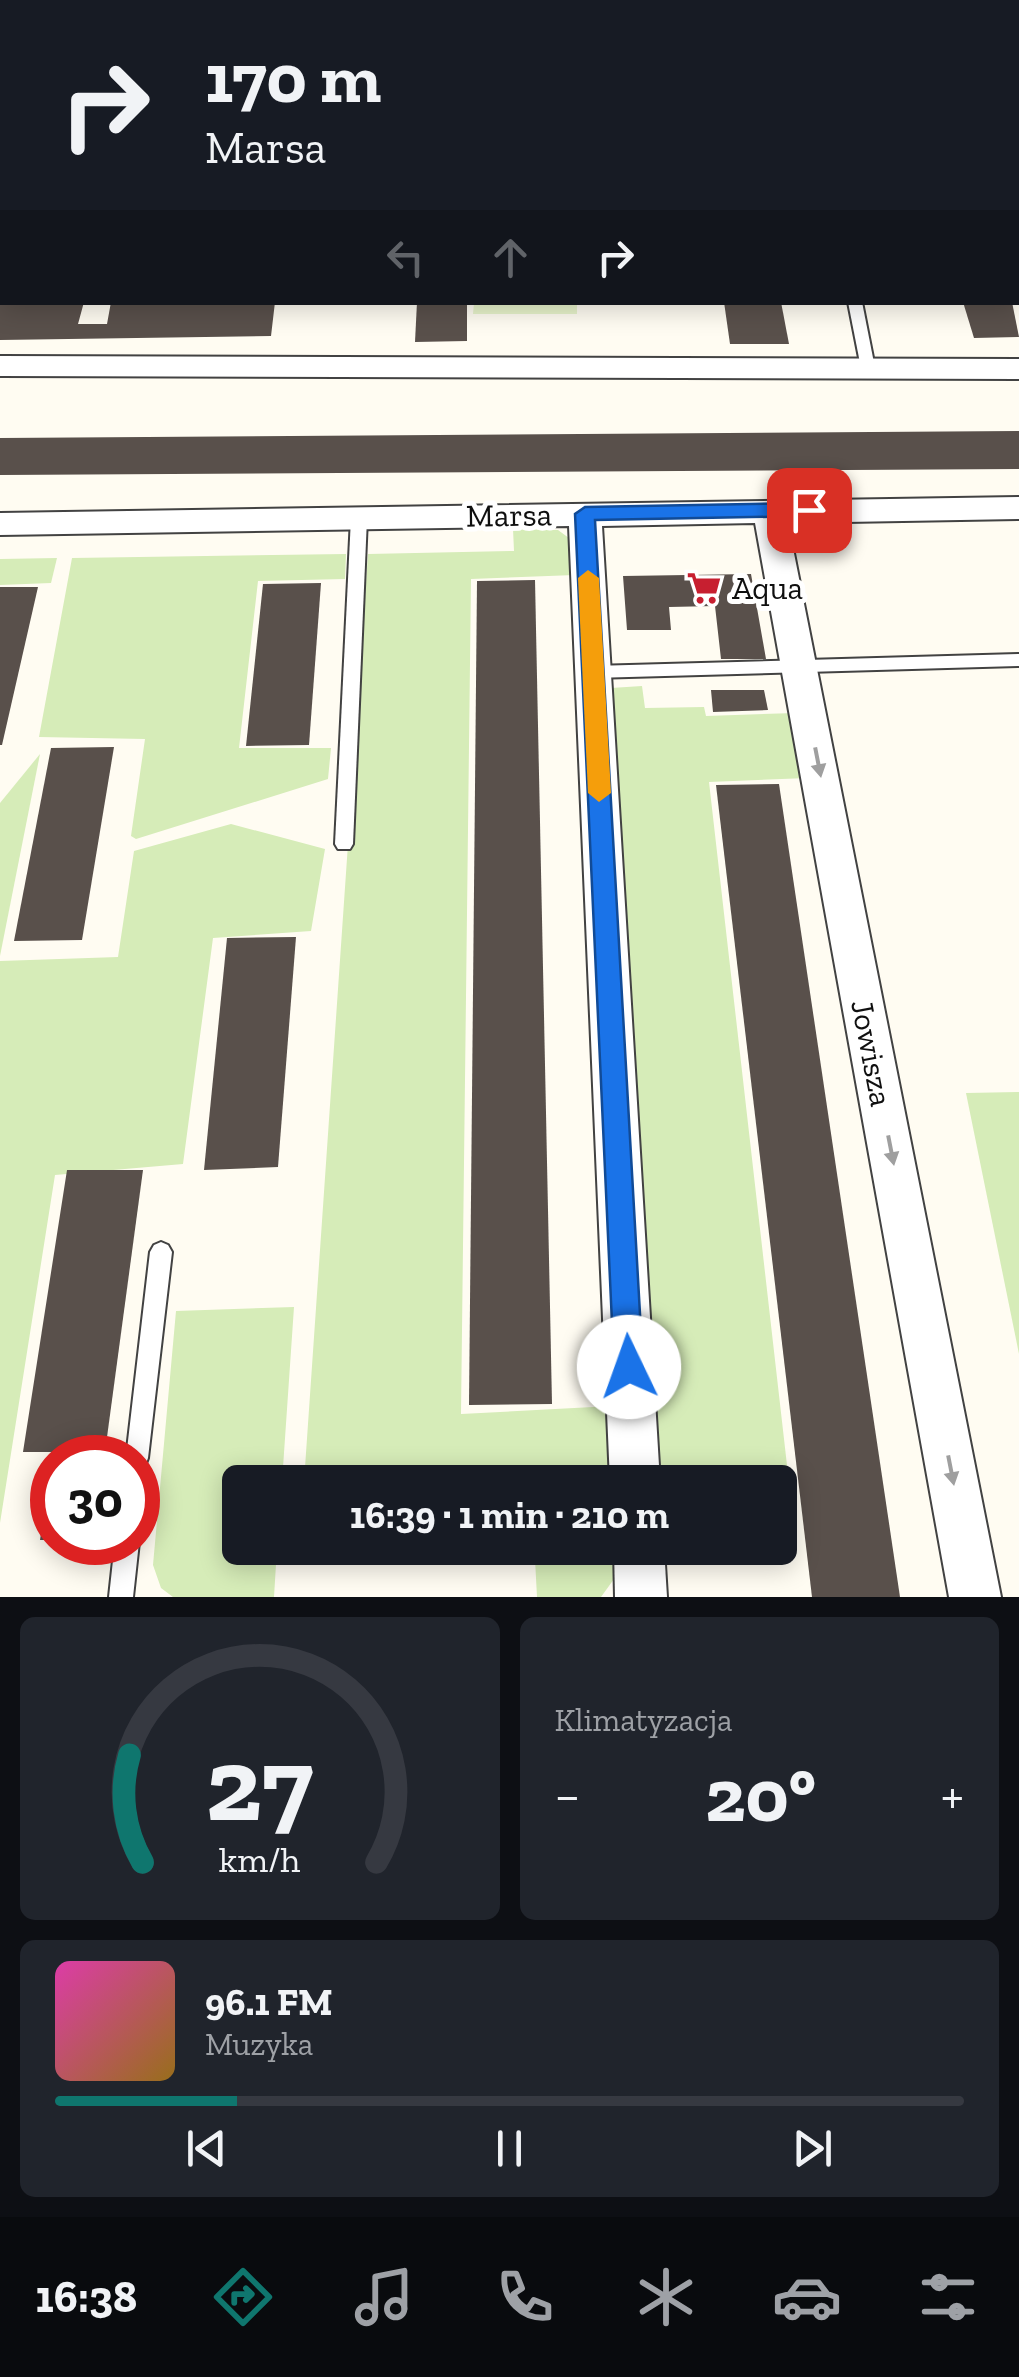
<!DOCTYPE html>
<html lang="pl">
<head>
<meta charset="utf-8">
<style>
	:root { --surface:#171b24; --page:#20242c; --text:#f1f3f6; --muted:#9ea1a6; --line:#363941; --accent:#0f766e }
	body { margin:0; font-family:"Zilla Slab",serif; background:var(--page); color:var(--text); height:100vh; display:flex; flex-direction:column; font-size:38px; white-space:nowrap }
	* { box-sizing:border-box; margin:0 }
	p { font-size:32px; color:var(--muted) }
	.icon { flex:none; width:55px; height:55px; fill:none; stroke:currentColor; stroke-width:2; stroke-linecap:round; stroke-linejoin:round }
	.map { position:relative; height:1597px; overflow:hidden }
	.details { display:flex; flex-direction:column; gap:20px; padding:20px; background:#0d0f14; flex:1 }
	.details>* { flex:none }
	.hud { position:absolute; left:0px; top:0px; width:1020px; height:305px; box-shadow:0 5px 25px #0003; background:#171b24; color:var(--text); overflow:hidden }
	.speed { position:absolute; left:30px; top:1435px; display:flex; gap:20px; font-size:50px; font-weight:700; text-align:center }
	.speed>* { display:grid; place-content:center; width:130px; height:130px; border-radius:50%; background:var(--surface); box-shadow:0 5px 25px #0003; line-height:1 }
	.speed .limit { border:15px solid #d22; background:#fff; color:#111 }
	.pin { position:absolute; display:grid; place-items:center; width:85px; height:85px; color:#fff; margin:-42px; border-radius:20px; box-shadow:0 5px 15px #0006 }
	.me { position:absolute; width:110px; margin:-55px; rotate:357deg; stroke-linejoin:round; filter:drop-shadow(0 0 8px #0008) }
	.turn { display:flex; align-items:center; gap:35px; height:210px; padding:0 40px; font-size:45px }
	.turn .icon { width:130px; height:130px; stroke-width:2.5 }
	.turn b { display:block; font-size:70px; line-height:85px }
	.lanes { display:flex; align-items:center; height:95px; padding:0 40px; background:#0003; justify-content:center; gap:50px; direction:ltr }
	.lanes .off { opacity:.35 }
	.big { font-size:75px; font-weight:700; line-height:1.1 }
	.details .card { flex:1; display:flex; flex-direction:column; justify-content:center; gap:15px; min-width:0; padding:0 35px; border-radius:15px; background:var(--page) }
	.details .dial { align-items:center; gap:0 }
	.dial svg { height:260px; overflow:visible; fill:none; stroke:var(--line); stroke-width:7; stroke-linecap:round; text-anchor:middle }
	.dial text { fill:var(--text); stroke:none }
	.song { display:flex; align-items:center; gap:30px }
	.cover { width:120px; height:120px; border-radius:15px; background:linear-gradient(135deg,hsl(320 70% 55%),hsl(40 70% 35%)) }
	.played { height:10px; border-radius:5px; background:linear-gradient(90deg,var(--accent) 20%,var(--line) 20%) }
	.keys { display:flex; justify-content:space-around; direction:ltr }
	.heat { display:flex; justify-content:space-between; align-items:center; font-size:55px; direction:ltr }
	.details .tiles { flex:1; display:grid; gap:20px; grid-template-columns:1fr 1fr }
	.card:last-child { grid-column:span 2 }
	.trip { position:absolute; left:222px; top:1465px; width:575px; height:100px; border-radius:15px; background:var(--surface); box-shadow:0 5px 25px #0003; font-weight:700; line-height:100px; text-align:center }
	.tabs { display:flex; height:160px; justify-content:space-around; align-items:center; background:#090b0e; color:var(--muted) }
	.tabs .icon { width:70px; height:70px }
	.tabs .on { color:var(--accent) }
	.tabs b { font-size:45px; color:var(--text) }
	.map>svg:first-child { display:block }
</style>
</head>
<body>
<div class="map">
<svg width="1019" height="1597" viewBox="0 0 1019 1597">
	<rect width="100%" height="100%" fill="#fffcf2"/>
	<g fill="#d6ecb8">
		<path d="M513,529L558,530L573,541L575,575L471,579L461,1414L612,1406L613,1482H304L368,554L514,551Z"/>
		<path d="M346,554L345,579L258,581L239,748H331L328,779L136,839L131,836L145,739L39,737L72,558Z"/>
		<path d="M57,558L51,583L0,585V559Z"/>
		<path d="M642,686L645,708L704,707L706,716L795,713L808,778L709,782L796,1544L780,1545V1482H656L611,688Z"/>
		<path d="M40,754L0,956V803Z"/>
		<path d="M231,824L325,849L311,931L213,938L183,1164L55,1175L0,1523V961L118,957L134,851Z"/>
		<path d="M1019,1092V1354L966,1093Z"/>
		<path d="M294,1307L282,1482H240V1548H277L274,1597H173L161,1588L153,1565L176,1311Z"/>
		<path d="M359,1548H614V1579L601,1597H537L535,1559L358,1562Z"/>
	</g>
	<path fill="#e7f3cb" d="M474,303H577V314H473Z"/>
	<g fill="#59504b">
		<path d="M0,302H84L78,324H107L111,302H275L271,336L0,340Z"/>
		<path d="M417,302H467V341L415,342Z"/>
		<path d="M724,302H781L789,344H730Z"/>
		<path d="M963,302H1012L1019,337L974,338Z"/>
		<path d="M1019,431V469L0,475V438Z"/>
		<path d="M751,574L766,659H721L715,606L669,607L671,630H627L623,576Z"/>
		<path d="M535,580L552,1404L469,1405L477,581Z"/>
		<path d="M321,583L309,745L246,746L263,584Z"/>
		<path d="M0,587H38L2,745H0Z"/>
		<path d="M711,690H764L768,710L713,712Z"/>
		<path d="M114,747L82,940L14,941L51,748Z"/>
		<path d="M779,784L900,1597H812L716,785Z"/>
		<path d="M296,937L278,1167L204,1170L227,938Z"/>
		<path d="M67,1170H143L105,1452H23Z"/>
		<path d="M50,1479L52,1540H40Z"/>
	</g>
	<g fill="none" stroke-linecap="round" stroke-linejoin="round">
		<g stroke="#424242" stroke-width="4">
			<g id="lane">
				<path d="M848,302H862L875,368L873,371L868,372L861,368Z"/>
				<path d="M359,513L367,518L353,844L350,849H338L335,844L351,518Z"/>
				<path d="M1019,654V666L593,678L585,672L593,666Z"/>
				<path d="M161,1242L168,1245L172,1252L148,1458L145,1466L138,1469V1458H126L150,1252L154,1245Z"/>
				<path d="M138,1539L139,1542L133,1597H109L115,1542H138Z"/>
			</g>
		</g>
		<g stroke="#424242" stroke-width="4">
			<g id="street">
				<path d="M546,0H570V2H547Z"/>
				<path d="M773,0H797V2H774Z"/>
				<path d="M944,0H968L969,2H946Z"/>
				<rect x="1018" y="159" width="1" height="20"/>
				<path d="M0,356L1019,359V379L0,376Z"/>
				<path d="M1019,497V519L788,523L1001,1597H949L755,523L602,526L660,1482H610L569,526L0,535V513Z"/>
				<path d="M614,1548H664L667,1597H615Z"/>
			</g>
		</g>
		<g stroke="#313131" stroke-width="6">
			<path id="secondary" d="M2,110V133L0,134V111Z"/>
		</g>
		<use href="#lane" fill="#fff" fill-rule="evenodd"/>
		<use href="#street" fill="#fff" fill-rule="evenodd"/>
		<use href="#secondary" fill="#fff2ad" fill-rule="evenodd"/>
	</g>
	<defs><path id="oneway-solid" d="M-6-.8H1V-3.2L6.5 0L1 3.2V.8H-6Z" transform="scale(2.5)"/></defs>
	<g fill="#9f9f9f">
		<use href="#oneway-solid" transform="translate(818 762) rotate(79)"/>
		<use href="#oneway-solid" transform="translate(891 1150) rotate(79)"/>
		<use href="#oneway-solid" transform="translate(951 1470) rotate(79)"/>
	</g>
	<path fill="#1a73e8" stroke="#114b97" stroke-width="2.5" d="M809,503L819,510L809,516L595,520L643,1367L639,1377L629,1381L619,1377L614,1367L575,514L585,507Z"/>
	<path fill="#f59e0b" d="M588,570L599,578L611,793L599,802L588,793L578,578Z"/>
	<defs>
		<g id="supermarket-bare" transform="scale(2.7)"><path d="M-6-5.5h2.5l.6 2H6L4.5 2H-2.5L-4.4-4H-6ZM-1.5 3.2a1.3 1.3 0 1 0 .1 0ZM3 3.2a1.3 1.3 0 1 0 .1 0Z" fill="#c71f30" stroke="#fff" stroke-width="2.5" paint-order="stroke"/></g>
	</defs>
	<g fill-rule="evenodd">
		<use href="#supermarket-bare" x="704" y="588"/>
	</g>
	<g text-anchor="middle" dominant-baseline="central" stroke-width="10" stroke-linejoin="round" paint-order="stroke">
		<g font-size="32" fill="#0f0f0f" stroke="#fff">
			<text transform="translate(509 515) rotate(-1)">Marsa</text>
			<text transform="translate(872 1053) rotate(79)">Jowisza</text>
		</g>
		<g font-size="32" fill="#0f0f0f" stroke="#fff" text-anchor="start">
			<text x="732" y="588">Aqua</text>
		</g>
	</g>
</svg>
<div class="speed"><div class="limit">30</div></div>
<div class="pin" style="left:809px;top:510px;background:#d93025"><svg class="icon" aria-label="arrive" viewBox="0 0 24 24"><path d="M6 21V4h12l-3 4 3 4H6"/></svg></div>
<svg class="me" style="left:629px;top:1367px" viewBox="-20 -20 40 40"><circle r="19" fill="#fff"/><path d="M0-13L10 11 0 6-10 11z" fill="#1a73e8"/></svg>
<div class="trip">16:39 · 1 min · 210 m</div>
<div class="hud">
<div class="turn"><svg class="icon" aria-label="right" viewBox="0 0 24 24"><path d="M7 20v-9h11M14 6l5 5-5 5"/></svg><div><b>170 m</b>Marsa</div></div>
<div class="lanes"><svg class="icon off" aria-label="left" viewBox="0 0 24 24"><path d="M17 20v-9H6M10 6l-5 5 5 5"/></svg><svg class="icon off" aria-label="ahead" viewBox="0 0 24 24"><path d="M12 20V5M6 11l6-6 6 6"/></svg><svg class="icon" aria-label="right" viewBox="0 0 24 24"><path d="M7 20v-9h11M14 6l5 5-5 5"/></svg></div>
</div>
</div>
<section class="details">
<div class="tiles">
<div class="card dial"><svg viewBox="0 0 100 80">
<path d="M14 69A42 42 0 1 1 86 69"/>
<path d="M14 69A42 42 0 0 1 10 36" stroke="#0f766e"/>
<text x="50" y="56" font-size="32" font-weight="700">27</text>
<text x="50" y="72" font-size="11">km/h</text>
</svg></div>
<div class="card"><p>Klimatyzacja</p>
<div class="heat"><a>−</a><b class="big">20°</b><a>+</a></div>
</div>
<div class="card">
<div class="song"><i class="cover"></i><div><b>96.1 FM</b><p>Muzyka</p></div></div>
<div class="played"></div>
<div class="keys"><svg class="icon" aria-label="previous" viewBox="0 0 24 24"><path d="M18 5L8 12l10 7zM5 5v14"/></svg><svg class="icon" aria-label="pause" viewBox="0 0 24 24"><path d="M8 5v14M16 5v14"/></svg><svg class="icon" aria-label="next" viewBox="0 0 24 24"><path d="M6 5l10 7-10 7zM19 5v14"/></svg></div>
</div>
</div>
</section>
<nav class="tabs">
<b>16:38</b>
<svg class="icon on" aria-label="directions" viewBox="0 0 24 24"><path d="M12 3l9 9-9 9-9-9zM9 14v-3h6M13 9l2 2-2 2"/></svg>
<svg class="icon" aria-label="music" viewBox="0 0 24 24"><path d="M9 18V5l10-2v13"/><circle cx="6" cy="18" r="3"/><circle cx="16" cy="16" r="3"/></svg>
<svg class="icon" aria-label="phone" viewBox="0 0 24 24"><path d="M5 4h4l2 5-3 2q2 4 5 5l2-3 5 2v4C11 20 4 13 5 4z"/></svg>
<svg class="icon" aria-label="climate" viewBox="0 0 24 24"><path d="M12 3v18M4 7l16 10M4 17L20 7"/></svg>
<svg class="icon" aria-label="car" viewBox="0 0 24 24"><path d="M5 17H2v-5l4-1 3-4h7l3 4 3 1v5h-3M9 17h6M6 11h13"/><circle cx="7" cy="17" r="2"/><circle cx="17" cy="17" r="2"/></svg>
<svg class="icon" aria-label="filters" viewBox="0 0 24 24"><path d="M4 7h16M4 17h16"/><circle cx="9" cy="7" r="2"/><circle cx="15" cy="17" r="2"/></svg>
</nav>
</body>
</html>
